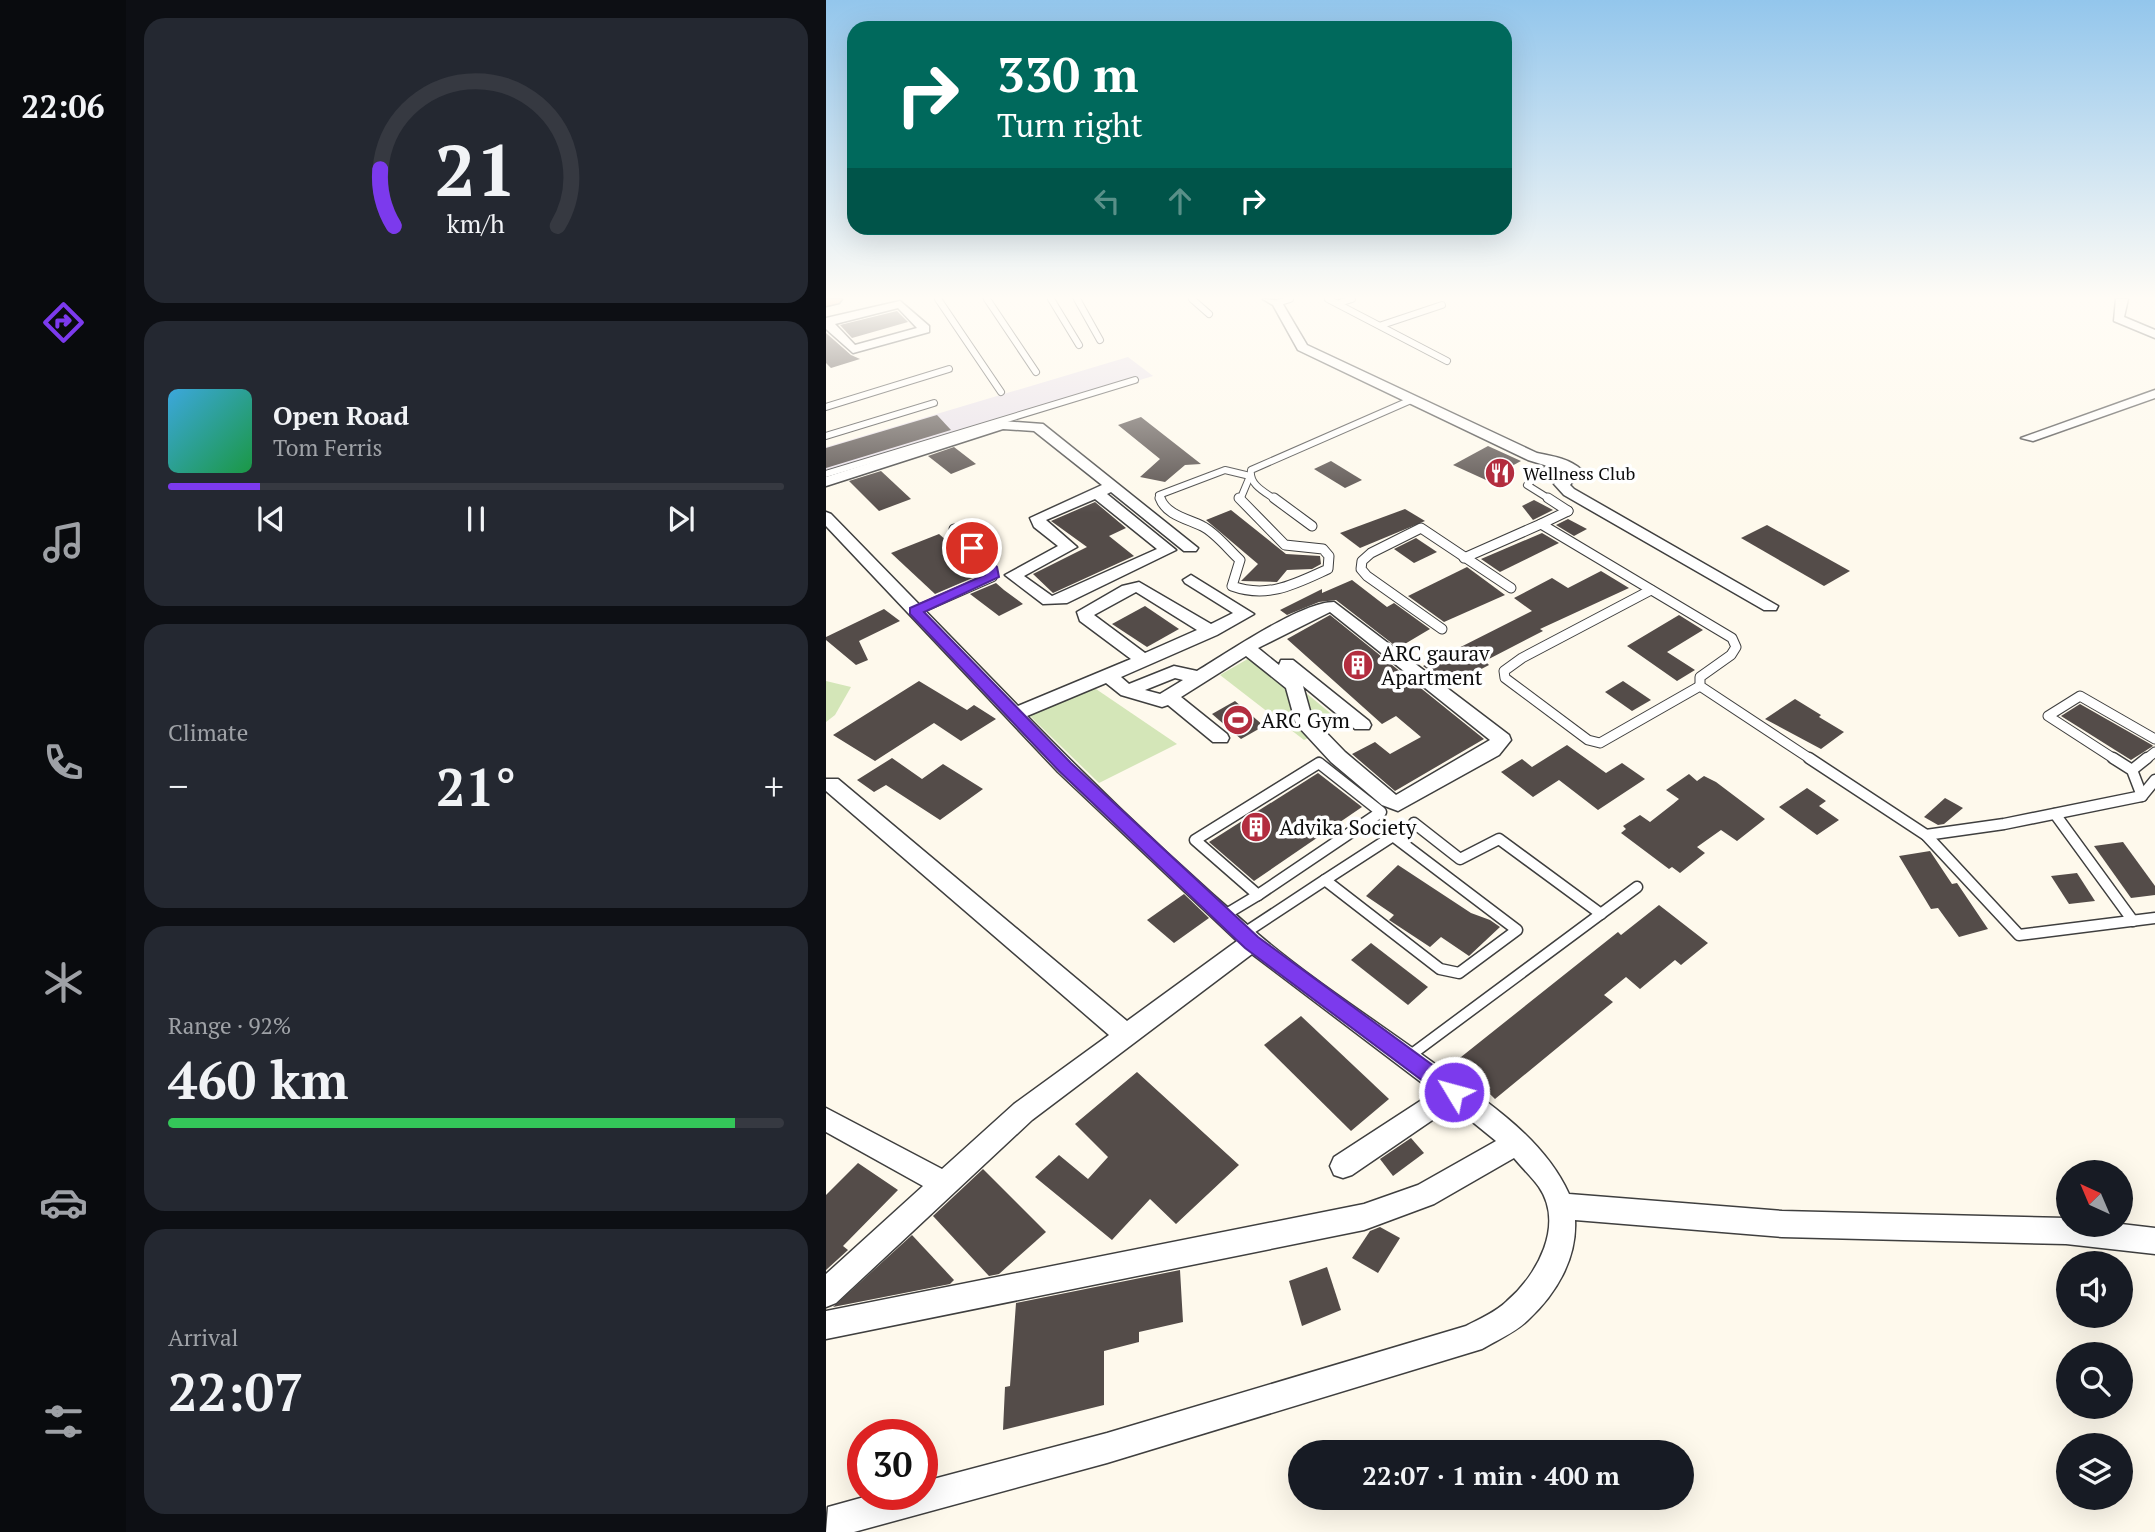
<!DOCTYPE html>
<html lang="en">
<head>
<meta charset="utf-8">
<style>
	:root { --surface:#171b24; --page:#242831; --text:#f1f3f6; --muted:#9ea1a6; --line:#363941; --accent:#7c3aed }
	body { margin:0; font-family:"PT Serif",serif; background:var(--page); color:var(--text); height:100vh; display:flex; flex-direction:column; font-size:26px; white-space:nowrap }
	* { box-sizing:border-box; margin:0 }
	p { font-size:23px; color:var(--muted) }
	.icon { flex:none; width:38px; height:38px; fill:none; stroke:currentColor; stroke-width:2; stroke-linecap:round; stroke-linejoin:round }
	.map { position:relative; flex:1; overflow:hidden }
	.panel { display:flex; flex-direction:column; gap:18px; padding:18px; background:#0d0f14; width:700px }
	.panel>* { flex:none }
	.guide { position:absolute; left:21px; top:21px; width:665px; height:214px; border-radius:21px; box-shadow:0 7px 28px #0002; background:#00695c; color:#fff; overflow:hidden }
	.needle { width:46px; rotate:316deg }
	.fabs { position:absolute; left:1230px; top:1160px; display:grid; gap:14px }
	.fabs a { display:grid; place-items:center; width:77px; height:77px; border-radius:50%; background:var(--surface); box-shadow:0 7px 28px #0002; font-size:35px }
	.speed { position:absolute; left:21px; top:1419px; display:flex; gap:14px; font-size:35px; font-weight:700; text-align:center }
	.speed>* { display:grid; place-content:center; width:91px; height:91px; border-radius:50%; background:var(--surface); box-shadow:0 7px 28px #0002; line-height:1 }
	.speed .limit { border:10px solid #d22; background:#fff; color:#111 }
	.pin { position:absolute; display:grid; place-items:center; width:60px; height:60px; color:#fff; margin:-30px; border:4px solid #fff; border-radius:50%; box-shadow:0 2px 7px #0007 }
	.me { position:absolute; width:77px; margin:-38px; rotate:307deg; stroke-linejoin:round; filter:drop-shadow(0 0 5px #0008) }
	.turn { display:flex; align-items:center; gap:24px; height:147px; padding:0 35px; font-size:32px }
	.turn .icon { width:91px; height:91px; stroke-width:2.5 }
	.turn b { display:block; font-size:49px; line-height:60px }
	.lanes { display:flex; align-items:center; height:66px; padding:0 35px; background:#0003; justify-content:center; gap:35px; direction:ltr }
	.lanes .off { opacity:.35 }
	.big { font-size:52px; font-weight:700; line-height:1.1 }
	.panel .card { flex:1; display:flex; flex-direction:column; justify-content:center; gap:10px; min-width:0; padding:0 24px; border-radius:21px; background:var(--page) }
	.panel .dial { align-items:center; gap:0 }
	.dial svg { height:182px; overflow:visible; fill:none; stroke:var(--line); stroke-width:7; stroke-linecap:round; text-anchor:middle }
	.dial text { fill:var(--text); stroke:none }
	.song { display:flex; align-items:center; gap:21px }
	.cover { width:84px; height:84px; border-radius:10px; background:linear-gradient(135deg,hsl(200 70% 55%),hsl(140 70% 35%)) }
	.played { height:7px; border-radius:4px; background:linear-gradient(90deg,var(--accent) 15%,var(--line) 15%) }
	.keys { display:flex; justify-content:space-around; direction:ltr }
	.heat { display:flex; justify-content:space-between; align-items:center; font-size:38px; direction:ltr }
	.charge { height:10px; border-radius:5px; background:linear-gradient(90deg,#34c759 92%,var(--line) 0) }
	.trip { position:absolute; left:462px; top:1440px; width:406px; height:70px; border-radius:35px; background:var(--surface); box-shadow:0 7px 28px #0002; font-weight:700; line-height:70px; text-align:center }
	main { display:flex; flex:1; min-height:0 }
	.dock { display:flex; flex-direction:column; width:126px; justify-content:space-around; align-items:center; background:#090b0e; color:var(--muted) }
	.dock .icon { width:49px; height:49px }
	.dock .current { color:var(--accent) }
	.dock b { font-size:32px; color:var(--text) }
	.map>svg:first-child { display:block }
</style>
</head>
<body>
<main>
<nav class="dock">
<b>22:06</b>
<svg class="icon current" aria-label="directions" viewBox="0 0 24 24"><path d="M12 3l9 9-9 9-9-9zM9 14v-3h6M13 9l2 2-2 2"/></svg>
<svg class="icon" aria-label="music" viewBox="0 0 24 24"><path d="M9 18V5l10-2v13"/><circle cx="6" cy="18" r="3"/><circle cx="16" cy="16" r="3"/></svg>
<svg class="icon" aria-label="phone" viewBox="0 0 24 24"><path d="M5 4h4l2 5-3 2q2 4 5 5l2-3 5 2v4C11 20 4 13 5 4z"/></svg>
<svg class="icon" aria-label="climate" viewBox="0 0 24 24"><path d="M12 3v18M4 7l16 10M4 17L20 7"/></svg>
<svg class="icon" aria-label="car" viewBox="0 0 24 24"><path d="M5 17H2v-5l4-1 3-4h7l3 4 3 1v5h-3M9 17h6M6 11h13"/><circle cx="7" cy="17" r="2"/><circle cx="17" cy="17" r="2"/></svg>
<svg class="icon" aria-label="filters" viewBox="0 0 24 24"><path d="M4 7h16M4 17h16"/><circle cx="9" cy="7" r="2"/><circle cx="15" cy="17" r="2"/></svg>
</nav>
<section class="panel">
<div class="card dial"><svg viewBox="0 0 100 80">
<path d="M14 69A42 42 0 1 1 86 69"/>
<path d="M14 69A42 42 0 0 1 8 44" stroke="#7c3aed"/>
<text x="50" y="56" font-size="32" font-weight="700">21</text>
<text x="50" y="72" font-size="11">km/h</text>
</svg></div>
<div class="card">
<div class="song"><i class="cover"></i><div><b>Open Road</b><p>Tom Ferris</p></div></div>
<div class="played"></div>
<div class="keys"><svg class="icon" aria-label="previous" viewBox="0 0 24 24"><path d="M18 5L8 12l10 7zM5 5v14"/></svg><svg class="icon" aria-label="pause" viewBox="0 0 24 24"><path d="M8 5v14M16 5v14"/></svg><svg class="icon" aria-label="next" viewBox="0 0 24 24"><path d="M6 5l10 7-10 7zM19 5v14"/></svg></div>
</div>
<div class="card"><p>Climate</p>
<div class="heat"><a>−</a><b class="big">21°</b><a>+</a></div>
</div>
<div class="card"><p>Range · 92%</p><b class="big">460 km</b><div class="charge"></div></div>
<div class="card"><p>Arrival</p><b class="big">22:07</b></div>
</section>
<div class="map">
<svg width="1329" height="1532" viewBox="0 0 1329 1532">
	<rect width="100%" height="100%" fill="#fef9ec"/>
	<path fill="#e8e0ea" d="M302,357L327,376L0,477V447Z"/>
	<g fill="#d4e6b8">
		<path d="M432,653L515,722L478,740L394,675Z"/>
		<path d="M0,681L25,687L9,715L0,722Z"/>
		<path d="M267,687L351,744L273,783L204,716Z"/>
	</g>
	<g fill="#544c49">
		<path d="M71,311L82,322L26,338L14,325Z"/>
		<path d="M0,333L25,355L34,359L5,368L0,363Z"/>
		<path d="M111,415L125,430L0,468V448Z"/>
		<path d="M315,417L375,464L359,465L339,482L314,477L334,459L292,425Z"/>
		<path d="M662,446L695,461L660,480L627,465Z"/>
		<path d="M128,447L150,464L125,474L102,456Z"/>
		<path d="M505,461L536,480L519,488L488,469Z"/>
		<path d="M55,471L85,499L53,511L23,481Z"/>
		<path d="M708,500L727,510L707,520L696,506Z"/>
		<path d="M269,502L300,528L283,536L308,556L227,593L207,574L261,547L225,521Z"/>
		<path d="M579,509L599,521L534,548L514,533Z"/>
		<path d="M405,510L460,554L494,556L495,564L486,569L461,570L451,582L415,581L432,564L380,520Z"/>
		<path d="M742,519L761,529L748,536L730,525Z"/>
		<path d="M941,525L1024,571L998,586L915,538Z"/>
		<path d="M716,533L733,543L674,572L655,559Z"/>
		<path d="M113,534L158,573L109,594L65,553Z"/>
		<path d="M590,538L611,552L588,563L568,549Z"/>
		<path d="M641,567L679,595L618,622L582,596Z"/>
		<path d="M775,571L803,588L714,629L717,631L659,661L663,665L623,686L597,666L706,611L688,598L726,578L742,588Z"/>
		<path d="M526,580L561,607L568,603L604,629L572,648L510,600L493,602L461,615L454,610L496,589V593Z"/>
		<path d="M170,583L178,590L197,604L173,616L144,594Z"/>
		<path d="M319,606L353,629L321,647L286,624Z"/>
		<path d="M58,609L74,621L33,641L42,660L30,665L0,640V637Z"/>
		<path d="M504,615L658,739L569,791L526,754L549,742L564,754L595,737L570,716L556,724L461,639Z"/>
		<path d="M853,615L877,630L841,652L869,670L851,681L801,646Z"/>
		<path d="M93,681L141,710L148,705L170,719L135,741L108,723L49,761L7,735Z"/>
		<path d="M797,681L825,700L806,711L779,692Z"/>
		<path d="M969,699L995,715L993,717L1018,732L995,749L939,719Z"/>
		<path d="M409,701L438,726L415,739L386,714Z"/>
		<path d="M1254,704L1326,745L1327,746L1305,760L1235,716Z"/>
		<path d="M741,745L780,773L796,763L819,779L772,810L733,780L707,797L675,772L696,759L706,767Z"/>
		<path d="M66,758L96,779L117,764L157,789L114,820L60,785L48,792L31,780Z"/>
		<path d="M492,773L536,807L428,881L383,842Z"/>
		<path d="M863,774L871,781L878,776L890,782L939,819L911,841L895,830L871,847L879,853L854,873L846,867L843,869L795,833L800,829L797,826L814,815L824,822L847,804L853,799L840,790Z"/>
		<path d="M981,788L1000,801L993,806L1013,820L991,835L953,807Z"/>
		<path d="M1119,798L1137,808L1118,824L1112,825L1098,817Z"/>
		<path d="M1297,842L1329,886V895L1305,898L1268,846Z"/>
		<path d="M1104,851L1126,884L1131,883L1162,929L1133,937L1112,908L1105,909L1073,856Z"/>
		<path d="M572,865L645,913L664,920L674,927L643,956L615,937L604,947L563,920L568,915L540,896Z"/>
		<path d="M1251,873L1269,901L1243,904L1225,876Z"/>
		<path d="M358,894L383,918L348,943L321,920Z"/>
		<path d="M833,905L882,943L855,965L849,960L814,989L800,977L778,995L787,1002L669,1099L630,1061L792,932L795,935Z"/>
		<path d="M545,943L602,987L582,1005L525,960Z"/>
		<path d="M475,1016L563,1099L525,1131L438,1045Z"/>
		<path d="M311,1072L413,1165L350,1224L324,1199L286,1240L209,1177L233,1155L262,1179L282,1157L249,1124Z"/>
		<path d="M585,1138L598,1153L567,1176L554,1159Z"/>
		<path d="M32,1163L72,1190L17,1246L22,1250L0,1270V1195Z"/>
		<path d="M157,1169L220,1232L173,1274L163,1276L107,1216Z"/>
		<path d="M554,1227L574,1238L552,1273L526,1258L544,1231Z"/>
		<path d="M86,1235L128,1280L124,1284L7,1307Z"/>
		<path d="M501,1267L515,1310L476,1326L463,1281Z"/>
		<path d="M354,1270L357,1322L313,1332V1342L278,1351V1405L177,1430L179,1387L184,1386L190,1303Z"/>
	</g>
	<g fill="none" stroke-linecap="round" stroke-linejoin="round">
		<g stroke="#3f3f3f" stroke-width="8">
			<g id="lane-far2">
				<path d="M112,299L175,392"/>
				<path d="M161,299L210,372"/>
				<path d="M225,299L253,345"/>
				<path d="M251,299L274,340"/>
				<path d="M366,299L383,314"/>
				<path d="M502,299L621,361"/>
				<path d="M451,303L464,299"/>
				<path d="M513,303L526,299"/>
				<path d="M556,325L616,305"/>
				<path d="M0,407L123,369"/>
				<path d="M0,436L108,403"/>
				<path d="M0,474L309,380"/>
				<path d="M335,500L333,495L399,470L424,476L414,500"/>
				<path d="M450,500C439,492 423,485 425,470L585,400"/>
				<path d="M725,500L701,485L717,471L738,464"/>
			</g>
		</g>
		<g stroke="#3f3f3f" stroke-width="11">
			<g id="lane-far1">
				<path d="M334,498C340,515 362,519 376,526C389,532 403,550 414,560L406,586C442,599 469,584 502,569L503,556L497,549L459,545L413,498"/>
				<path d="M448,498L486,526"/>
				<path d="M722,498L742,511"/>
				<path d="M742,511L715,524L906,638L910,647L905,655L874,677V686L986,760"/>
				<path d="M638,558L715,524"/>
				<path d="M825,590L696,658L678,671L679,678L762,740L774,743L874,686"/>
				<path d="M89,611L166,577L164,567L128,529"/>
				<path d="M616,629L541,576L535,569L536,561L545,553L595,528L685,588"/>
				<path d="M1290,760L1222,716L1254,696L1329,739"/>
				<path d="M1319,760L1329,752"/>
			</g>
		</g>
		<g stroke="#3f3f3f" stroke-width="13">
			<g id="lane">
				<path d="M983,758L1100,835L1193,935L1329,918"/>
				<path d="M1287,758L1306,770L1316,796"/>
				<path d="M493,763L555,812L432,895L369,840Z"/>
				<path d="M1306,770L1321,758"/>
				<path d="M1229,814L1307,921"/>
				<path d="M588,823L634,859L673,839L775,914"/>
				<path d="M1100,835L1178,824L1316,796L1329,780"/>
				<path d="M567,836L691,930L633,973L614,969L499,880Z"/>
				<path d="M397,916L432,895"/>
				<path d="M417,934L499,880"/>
				<path d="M582,1057L811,887"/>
			</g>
		</g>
		<g stroke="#3f3f3f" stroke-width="3">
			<g id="street">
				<path d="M437,299L455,301L481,345L711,453C727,456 744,459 756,470L744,485L748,489L952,606L950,610H938L738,495L728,484L741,472L702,460L472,350L447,305Z"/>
				<path d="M1290,299H1302L1298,317L1329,330V338L1288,321Z"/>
				<path d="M74,301L103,326V332L27,353L0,329V318ZM72,308L91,328L29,345L9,324Z"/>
				<path d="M1329,390V398L1207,441L1195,438Z"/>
				<path d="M176,421L217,424L372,548L370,551H358L285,492L281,494L350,550L241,603L217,604L179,575L232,546L208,527L204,518L276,485L208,431L177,429L0,486V477ZM269,499L331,549L226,596L198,576L251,547L220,520Z"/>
				<path d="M0,512L5,514L192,706L305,659L254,621L251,612L296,586L313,582L385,624L407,613L359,583L357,580L365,575L428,614L391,635L295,677L303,684L348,666L371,671C401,653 475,602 508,602L683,735L685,740L673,755L572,811L556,805L505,762L470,724L460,688L420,656L355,697L401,734L403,738L401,742H387L342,705L336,707L295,695L280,683L201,716C275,792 353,866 433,935C490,983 556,1025 616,1069C664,1104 718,1139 743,1194L956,1211L1240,1218L1242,1225L1295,1224L1329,1228V1254L1240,1244L956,1237L749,1220C751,1259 730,1294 702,1320C690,1332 671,1340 656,1349L281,1463L28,1532H0L2,1507L49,1494H96V1482L281,1433L640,1326C653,1319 670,1312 681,1301C711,1275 739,1225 713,1187C706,1177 696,1168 688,1158L608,1204L538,1230L0,1339V1311L538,1204L592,1185L670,1141L627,1106L526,1175L517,1178L508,1175L504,1166L508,1157L608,1092L426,954L206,1120L10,1303L0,1307V1274L97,1186L0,1132V1108L116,1169L188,1104L283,1035L0,791V779H12L301,1021L411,941L232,772L0,526ZM310,592L371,630L319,653L268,615ZM504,612L664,740L570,795L519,752L486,718L477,686L529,729H543L545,725L543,721L467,660H455L453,665L432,648ZM349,678L357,680L334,694L319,690Z"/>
			</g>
		</g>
		<g stroke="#1d1d1d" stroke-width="3">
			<path id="highway" d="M0,299H16L13,303L0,306Z"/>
		</g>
		<use href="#lane-far2" stroke="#fff" stroke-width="6"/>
		<use href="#lane-far1" stroke="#fff" stroke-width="9"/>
		<use href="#lane" stroke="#fff" stroke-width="10"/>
		<use href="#street" fill="#fff" fill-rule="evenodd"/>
		<use href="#highway" fill="#ec915c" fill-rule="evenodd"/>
	</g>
	<linearGradient id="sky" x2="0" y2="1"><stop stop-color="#93c6ec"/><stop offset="0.58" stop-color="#fffcf6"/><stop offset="1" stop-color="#fffcf6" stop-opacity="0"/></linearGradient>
	<rect width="1329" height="513" fill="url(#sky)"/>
	<path fill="#7c3aed" stroke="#51269a" stroke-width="2" d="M142,545H151L171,567L173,577L98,612L245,763L432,937L635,1086L638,1092L635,1099L628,1101L621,1099L419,948L233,771L84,614V608L159,575L158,568L140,548Z"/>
	<defs>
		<g id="restaurant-disc" transform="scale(1.575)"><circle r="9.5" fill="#b32d3f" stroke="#fff"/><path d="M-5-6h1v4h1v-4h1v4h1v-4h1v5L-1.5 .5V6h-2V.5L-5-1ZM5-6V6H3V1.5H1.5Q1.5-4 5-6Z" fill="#fff"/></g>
		<g id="building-disc" transform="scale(1.575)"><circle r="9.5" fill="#b32d3f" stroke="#fff"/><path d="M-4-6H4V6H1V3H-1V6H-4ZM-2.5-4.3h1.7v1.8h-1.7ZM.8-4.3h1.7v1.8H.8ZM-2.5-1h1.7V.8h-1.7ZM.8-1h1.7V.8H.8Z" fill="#fff"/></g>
		<g id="stadium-disc" transform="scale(1.575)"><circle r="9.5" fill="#b32d3f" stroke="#fff"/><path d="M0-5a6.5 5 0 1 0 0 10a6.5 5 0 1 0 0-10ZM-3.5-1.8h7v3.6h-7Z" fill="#fff"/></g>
	</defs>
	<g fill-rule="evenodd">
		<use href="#restaurant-disc" x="674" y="473"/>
		<use href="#building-disc" x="532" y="665"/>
		<use href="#stadium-disc" x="412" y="720"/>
		<use href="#building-disc" x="430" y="827"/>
	</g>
	<g text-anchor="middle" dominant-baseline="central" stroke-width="7" stroke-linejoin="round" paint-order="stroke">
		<g font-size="18" fill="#0c0c0c" stroke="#fff" text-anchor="start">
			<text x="697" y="473">Wellness Club</text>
		</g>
		<g font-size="21" fill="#0c0c0c" stroke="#fff" text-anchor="start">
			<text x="555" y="653">ARC gaurav<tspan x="555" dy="24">Apartment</tspan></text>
			<text x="435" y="720">ARC Gym</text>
			<text x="453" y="827">Advika Society</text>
		</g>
	</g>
</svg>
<div class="fabs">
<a><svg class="needle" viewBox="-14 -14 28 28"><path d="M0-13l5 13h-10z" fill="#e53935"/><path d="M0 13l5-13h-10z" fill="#9ea1a6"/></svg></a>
<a><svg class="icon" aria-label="sound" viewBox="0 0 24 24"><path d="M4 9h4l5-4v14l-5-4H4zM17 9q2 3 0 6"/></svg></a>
<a><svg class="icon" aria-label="search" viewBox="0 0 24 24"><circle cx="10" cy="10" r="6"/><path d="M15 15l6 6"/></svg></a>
<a><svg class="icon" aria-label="layers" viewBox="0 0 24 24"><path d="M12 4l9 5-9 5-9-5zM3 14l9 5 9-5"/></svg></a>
</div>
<div class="speed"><div class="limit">30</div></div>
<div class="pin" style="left:146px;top:548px;background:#d93025"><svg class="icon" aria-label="arrive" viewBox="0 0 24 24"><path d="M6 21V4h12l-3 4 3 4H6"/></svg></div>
<svg class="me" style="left:628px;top:1092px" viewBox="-20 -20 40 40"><circle r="17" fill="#7c3aed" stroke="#fff" stroke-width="3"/><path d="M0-11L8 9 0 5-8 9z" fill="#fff"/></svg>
<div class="trip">22:07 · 1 min · 400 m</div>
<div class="guide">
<div class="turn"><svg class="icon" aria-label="right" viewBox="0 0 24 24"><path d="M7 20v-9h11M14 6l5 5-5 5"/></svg><div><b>330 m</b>Turn right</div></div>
<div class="lanes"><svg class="icon off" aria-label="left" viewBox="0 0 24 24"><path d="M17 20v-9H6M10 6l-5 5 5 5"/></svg><svg class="icon off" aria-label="ahead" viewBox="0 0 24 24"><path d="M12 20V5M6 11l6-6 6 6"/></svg><svg class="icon" aria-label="right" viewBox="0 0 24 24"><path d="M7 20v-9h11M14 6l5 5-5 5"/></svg></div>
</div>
</div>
</main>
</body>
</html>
